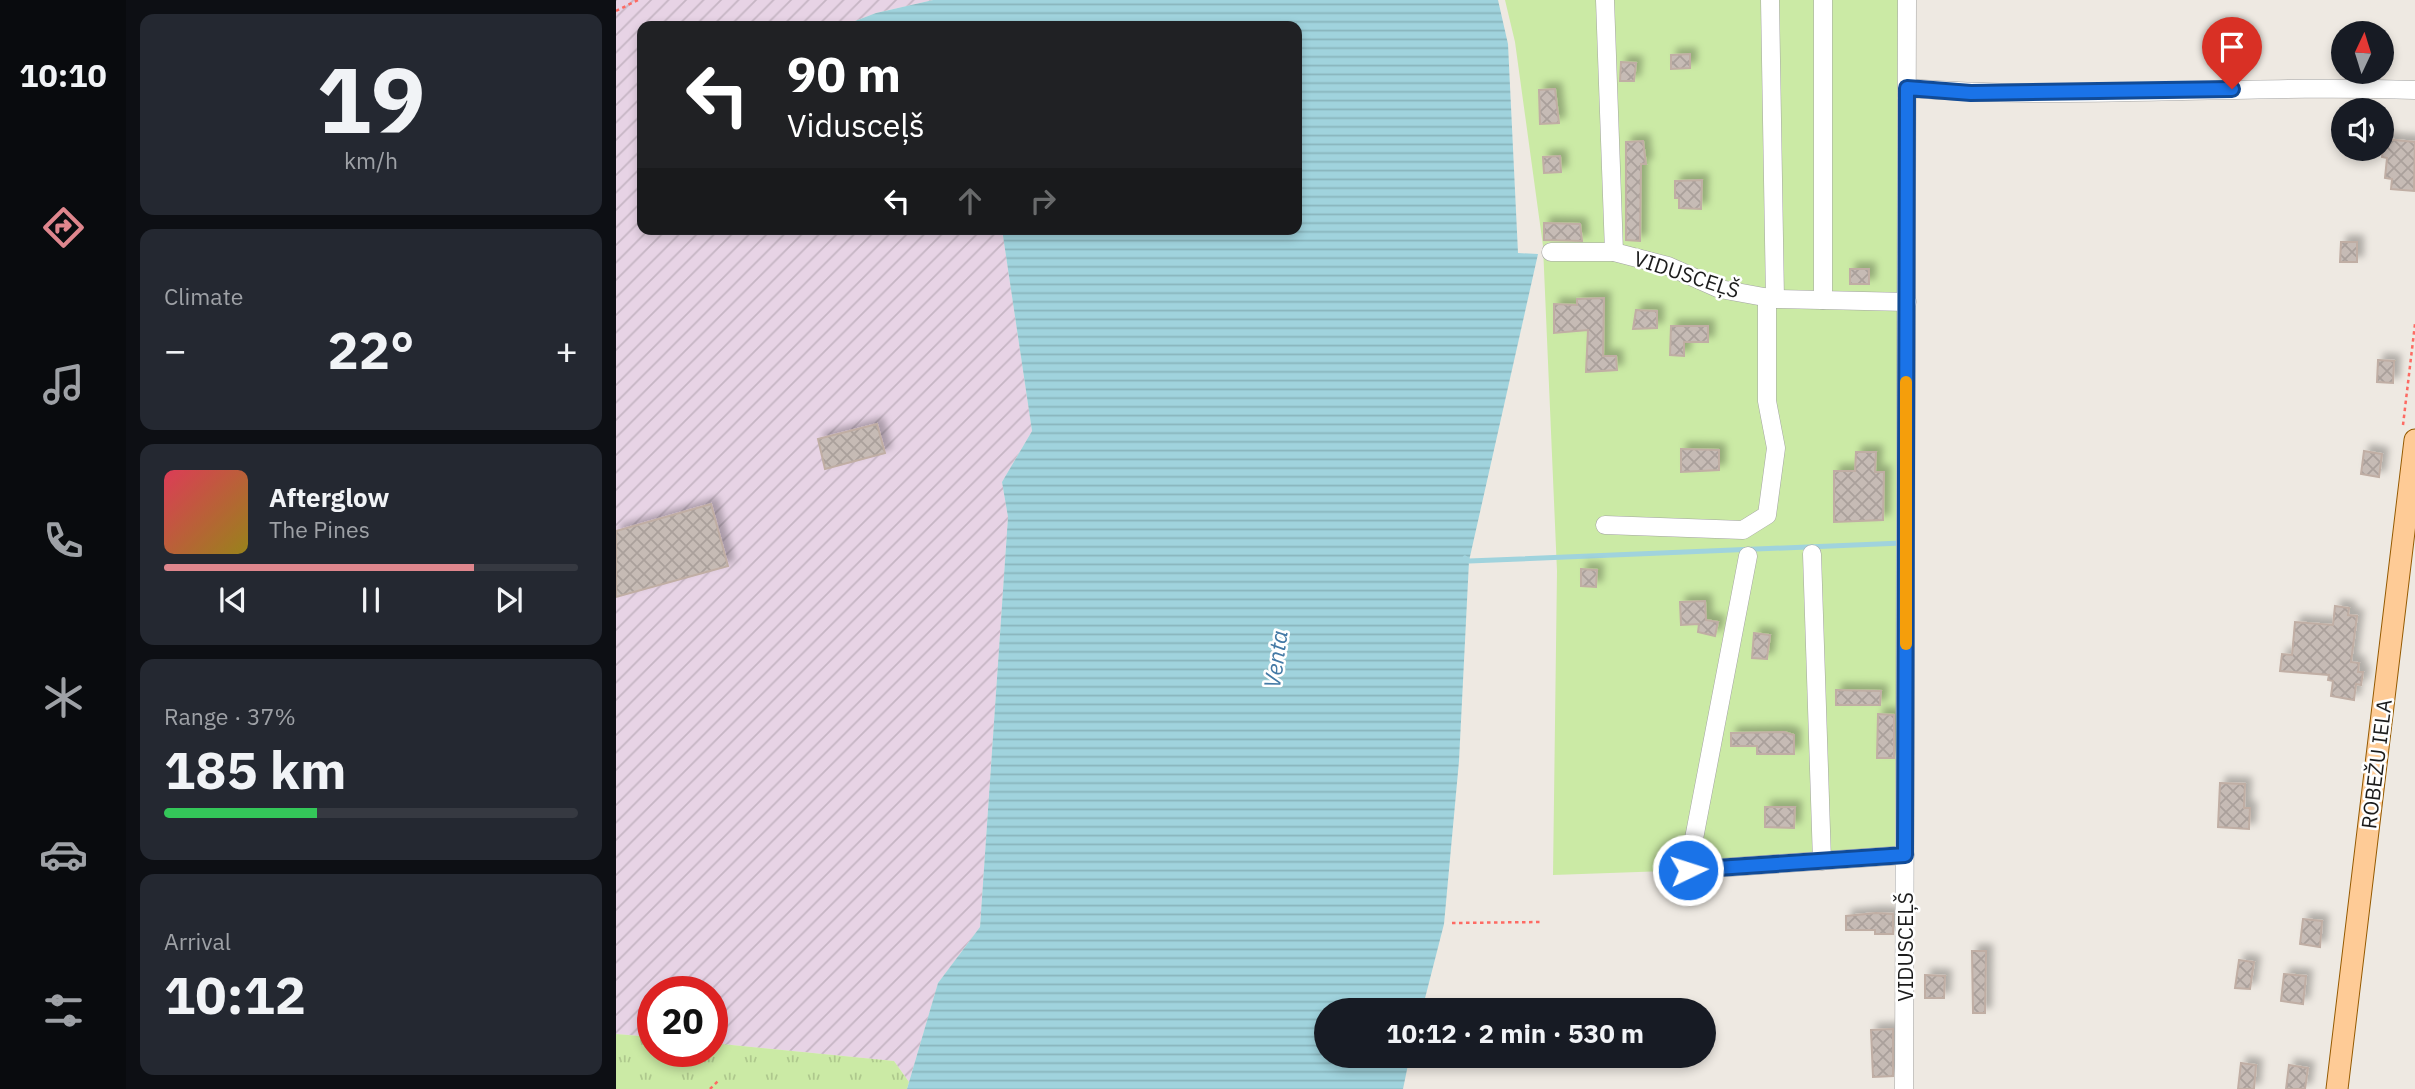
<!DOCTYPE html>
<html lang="en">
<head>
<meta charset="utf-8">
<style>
	:root { --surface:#171b24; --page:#242831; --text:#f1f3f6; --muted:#9ea1a6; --line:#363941; --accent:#df868d }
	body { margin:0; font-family:"IBM Plex Sans",sans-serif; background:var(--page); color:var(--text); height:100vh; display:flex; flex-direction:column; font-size:26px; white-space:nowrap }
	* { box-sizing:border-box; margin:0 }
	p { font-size:23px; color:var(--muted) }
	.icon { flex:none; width:38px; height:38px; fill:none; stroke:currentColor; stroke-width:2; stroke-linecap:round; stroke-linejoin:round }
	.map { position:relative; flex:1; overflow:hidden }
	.sheet { display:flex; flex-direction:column; gap:14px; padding:14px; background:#0d0f14; width:490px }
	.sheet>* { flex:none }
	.hud { position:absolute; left:21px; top:21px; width:665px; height:214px; border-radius:14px; box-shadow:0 4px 10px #0003; background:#202124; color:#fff; overflow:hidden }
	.needle { width:46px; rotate:4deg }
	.buttons { position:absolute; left:1715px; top:21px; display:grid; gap:14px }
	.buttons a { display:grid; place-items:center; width:63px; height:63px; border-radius:50%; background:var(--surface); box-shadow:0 4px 10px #0003; font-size:35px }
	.speed { position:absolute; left:21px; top:976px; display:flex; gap:14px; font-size:35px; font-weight:700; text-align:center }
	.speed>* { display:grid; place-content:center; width:91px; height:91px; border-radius:50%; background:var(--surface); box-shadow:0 4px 10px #0003; line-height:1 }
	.speed .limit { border:10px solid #d22; background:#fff; color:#111 }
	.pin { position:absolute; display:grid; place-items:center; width:60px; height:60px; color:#fff; margin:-72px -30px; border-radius:50% 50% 50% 0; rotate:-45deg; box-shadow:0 0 7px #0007 }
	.pin .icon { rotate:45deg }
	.me { position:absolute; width:77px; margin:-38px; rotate:86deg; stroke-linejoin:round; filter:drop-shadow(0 0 5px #0008) }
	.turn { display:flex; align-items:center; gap:24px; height:147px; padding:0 35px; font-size:32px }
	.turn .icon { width:91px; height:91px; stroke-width:2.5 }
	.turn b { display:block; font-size:49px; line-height:60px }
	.lanes { display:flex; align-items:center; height:66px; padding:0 35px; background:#0003; justify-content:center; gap:35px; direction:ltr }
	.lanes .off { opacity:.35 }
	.big { font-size:52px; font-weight:800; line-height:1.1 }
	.sheet .tile { flex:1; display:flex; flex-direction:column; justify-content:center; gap:10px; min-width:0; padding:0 24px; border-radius:14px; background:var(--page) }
	.sheet .dial { align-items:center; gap:0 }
	.dial b { font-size:91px; line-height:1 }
	.song { display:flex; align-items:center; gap:21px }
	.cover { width:84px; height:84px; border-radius:10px; background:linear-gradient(135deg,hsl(350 70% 55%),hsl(50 70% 35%)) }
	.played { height:7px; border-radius:4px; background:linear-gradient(90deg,var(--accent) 75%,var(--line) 75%) }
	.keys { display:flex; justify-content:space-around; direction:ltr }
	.heat { display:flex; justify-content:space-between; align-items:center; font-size:38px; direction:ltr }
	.charge { height:10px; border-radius:5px; background:linear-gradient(90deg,#34c759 37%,var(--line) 0) }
	.trip { position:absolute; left:698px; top:998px; width:402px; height:70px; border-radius:35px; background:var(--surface); box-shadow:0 4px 10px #0003; font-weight:800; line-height:70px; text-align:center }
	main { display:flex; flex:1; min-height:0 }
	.dock { display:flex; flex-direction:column; width:126px; justify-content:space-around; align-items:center; background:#090b0e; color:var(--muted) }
	.dock .icon { width:49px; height:49px }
	.dock .active { color:var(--accent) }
	.dock b { font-size:32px; color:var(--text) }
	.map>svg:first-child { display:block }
</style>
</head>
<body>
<main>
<nav class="dock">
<b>10:10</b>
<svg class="icon active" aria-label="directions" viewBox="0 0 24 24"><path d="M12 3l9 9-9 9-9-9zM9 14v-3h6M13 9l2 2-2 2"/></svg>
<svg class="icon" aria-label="music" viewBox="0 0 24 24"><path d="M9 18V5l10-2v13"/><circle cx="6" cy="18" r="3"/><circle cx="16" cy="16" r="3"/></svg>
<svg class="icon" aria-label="phone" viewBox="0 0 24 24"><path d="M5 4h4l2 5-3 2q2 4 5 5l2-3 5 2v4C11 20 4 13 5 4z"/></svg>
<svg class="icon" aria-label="climate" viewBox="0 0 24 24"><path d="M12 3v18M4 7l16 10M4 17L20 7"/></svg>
<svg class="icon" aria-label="car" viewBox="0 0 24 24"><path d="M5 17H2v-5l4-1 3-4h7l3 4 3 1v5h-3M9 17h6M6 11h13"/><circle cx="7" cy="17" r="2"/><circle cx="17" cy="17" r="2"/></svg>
<svg class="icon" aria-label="filters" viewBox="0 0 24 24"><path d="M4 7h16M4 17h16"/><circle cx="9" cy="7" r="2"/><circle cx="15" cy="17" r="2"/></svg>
</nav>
<section class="sheet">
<div class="tile dial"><b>19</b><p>km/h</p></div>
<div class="tile"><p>Climate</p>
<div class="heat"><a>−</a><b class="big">22°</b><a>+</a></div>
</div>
<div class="tile">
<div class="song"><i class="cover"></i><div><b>Afterglow</b><p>The Pines</p></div></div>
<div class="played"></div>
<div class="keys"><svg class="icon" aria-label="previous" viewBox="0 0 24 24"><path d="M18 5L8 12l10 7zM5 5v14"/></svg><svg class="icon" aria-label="pause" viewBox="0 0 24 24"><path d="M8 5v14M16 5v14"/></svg><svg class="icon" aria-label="next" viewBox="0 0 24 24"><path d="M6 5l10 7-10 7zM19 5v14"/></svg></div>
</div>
<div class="tile"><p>Range · 37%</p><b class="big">185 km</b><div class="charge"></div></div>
<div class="tile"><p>Arrival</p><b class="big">10:12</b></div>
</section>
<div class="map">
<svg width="1799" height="1089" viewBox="0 0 1799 1089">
	<defs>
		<pattern id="industrial-furrows" width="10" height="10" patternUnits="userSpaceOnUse" patternTransform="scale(1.75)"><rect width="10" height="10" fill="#e7d3e5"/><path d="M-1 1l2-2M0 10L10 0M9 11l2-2" fill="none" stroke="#c6b5c4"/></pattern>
		<pattern id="grass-tufts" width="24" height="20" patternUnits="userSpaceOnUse" patternTransform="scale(1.75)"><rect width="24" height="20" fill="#cbeaa5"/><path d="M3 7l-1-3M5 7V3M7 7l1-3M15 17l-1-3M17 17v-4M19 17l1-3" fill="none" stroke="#aec88d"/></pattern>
		<pattern id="water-rules" width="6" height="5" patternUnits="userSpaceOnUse" patternTransform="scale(1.75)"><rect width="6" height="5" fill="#a0d3dd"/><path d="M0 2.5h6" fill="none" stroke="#89b5bd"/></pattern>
		<pattern id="building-cross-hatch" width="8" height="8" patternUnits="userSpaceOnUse" patternTransform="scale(1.75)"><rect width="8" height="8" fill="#c6bbb5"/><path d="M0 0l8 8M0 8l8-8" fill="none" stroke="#aaa09b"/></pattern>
		<filter id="shadow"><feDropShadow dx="6" dy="-6" stdDeviation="3.5" flood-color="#0004"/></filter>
	</defs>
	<rect width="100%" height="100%" fill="#eee9e2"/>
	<path fill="url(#industrial-furrows)" d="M0,0H317L260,13L226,26H26V229H386L416,431L386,482L392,517L364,927L322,983L293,1082L278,1061L96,1043V992H37V1037L0,1034Z"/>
	<path fill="url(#grass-tufts)" d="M0,1034L37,1037V1052H96V1043L278,1061L293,1082L291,1089H0Z"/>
	<path fill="#cbeaa5" d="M889,0H1285L1279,863L937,875L941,571L927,246L899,42Z"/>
	<path fill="url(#water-rules)" d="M317,0H882L892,44L902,253L922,254L853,561L843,761L828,924L806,1010H710V1055H794L787,1089H291L322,983L364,927L392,517L386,482L416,431L386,229H681V26H226L260,13Z"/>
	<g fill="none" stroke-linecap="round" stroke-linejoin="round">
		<path stroke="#a0d3dd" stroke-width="5" d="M849,558L853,561L1286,543"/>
	</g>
	<g fill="url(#building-cross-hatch)" stroke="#c0aea4" stroke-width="2" filter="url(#shadow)">
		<path d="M1074,54V68L1055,69V55Z"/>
		<path d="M1005,62L1020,63L1018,81H1004Z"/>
		<path d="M939,89L943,123L924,124L923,90Z"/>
		<path d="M1768,139L1799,142L1798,191L1775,189L1776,179L1769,178L1771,158L1766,157Z"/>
		<path d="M1027,141L1030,164H1025L1024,241L1010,240V142Z"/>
		<path d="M944,156L945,172L928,173L927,157Z"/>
		<path d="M1086,180L1085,209L1063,208V198H1059V181Z"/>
		<path d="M928,223L964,224L966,241L928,240Z"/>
		<path d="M1725,242H1741V262H1724Z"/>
		<rect x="1234" y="269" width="19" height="15"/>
		<path d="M988,298L987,356H1000L1001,370L970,372L972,330L938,333V304L961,305V299Z"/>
		<path d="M1020,310L1041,311V328L1017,329Z"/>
		<path d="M1055,326H1092V342H1068V356L1054,355Z"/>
		<path d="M1762,360L1778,361L1777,383L1761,382Z"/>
		<path d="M261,424L269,453L209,469L202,439Z"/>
		<path d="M1065,449L1103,450V470L1065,472Z"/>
		<path d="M1748,451L1766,454L1763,477L1745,474Z"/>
		<path d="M1240,452H1260L1259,472H1268L1267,520L1218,522V471H1239Z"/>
		<path d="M95,504L112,566L0,597V531Z"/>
		<path d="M965,569L981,570L980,587L965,586Z"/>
		<path d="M1089,601L1090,620L1102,622L1099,636L1082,632L1083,624L1065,625L1064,602Z"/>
		<path d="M1719,606L1733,608L1732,615L1741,616L1735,662L1743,663L1742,672H1747L1745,685L1740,684L1738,700L1715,696L1717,681L1712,680L1713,675L1664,671L1666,654L1676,655L1679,622L1717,625Z"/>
		<path d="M1138,633L1154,635L1151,659L1136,658Z"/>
		<path d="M1220,690L1265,691L1264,705H1220Z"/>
		<path d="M1262,714L1278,715V758H1261Z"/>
		<path d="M1168,732L1178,735V754H1141V746H1115V733Z"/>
		<path d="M1604,783L1629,784L1628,808H1634L1633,829L1602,827Z"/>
		<path d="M1149,807H1179L1178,828L1149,827Z"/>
		<path d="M1260,913L1277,914V934H1259V930H1230V916Z"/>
		<path d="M1687,919L1706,921L1704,947L1684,944Z"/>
		<path d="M1356,951H1370L1369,1013H1357Z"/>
		<path d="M1623,960L1638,962L1634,989L1619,988Z"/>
		<path d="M1668,974L1690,976L1687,1004L1665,1001Z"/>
		<path d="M1309,975L1329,976L1328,998H1309Z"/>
		<path d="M1277,1029V1076L1257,1077L1255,1030Z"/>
		<path d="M1625,1063L1640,1065L1638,1089H1622Z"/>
		<path d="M1673,1065L1692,1068L1689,1089H1670Z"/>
	</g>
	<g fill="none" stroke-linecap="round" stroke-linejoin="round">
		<g stroke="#a3a3a3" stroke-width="19">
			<g id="minor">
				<path d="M989,0L998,252"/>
				<path d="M1154,0L1159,299"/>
				<path d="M1291,88C1460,101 1630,84 1799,90"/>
				<path d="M935,252H998L1052,266L1104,289L1159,299L1291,302"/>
				<path d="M1207,300V0"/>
				<path d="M989,525L1127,530L1151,515L1160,448L1151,401V297"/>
				<path d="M1196,554L1206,861"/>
				<path d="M1132,556L1072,870L1289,855"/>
				<path d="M1288,1089L1291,0"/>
			</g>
		</g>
		<g stroke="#955a00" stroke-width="23">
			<path id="major" d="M1721,1089L1799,440"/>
		</g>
		<g stroke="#fd6a63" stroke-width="2.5" stroke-dasharray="3.5 3.5" stroke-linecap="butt">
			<path d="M0,11L22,0"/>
			<path d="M1787,425L1799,324"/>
			<path d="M836,923L924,922"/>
			<path d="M94,1089L103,1080"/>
		</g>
		<use href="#minor" stroke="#fff" stroke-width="18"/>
		<use href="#major" stroke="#fecb96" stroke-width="21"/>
	</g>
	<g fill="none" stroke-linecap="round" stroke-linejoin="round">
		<g stroke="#114b97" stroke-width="18">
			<path id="route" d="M1072,870L1289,855L1291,88L1355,93L1616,89"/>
		</g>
		<use href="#route" stroke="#1a73e8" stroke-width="12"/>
		<path stroke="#f59e0b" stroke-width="12" d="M1290,644V382"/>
	</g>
	<g text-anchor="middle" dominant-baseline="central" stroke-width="5" stroke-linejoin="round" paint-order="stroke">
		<g font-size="21" fill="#1c1c1c" stroke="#fff">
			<text transform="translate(1071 274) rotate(18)">VIDUSCEĻŠ</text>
			<text transform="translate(1760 764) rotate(-83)">ROBEŽU IELA</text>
			<text transform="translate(1289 947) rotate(-90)">VIDUSCEĻŠ</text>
		</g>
		<g font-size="23" font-style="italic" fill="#447aa6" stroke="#fff">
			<text transform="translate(659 659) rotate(-82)">Venta</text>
		</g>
	</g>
</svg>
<div class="buttons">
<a><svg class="needle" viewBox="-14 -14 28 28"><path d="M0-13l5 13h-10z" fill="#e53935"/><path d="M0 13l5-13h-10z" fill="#9ea1a6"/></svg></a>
<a><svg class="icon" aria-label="sound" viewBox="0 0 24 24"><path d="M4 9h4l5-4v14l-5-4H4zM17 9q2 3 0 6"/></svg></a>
</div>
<div class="speed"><div class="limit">20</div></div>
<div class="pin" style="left:1616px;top:89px;background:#d93025"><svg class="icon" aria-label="arrive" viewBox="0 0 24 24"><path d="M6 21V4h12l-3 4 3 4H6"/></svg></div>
<svg class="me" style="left:1072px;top:870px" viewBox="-20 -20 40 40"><circle r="17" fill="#1a73e8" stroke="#fff" stroke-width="3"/><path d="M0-11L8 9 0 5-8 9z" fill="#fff"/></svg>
<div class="trip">10:12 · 2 min · 530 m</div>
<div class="hud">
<div class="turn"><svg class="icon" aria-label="left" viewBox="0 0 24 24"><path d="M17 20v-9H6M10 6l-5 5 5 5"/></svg><div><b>90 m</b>Vidusceļš</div></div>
<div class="lanes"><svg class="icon" aria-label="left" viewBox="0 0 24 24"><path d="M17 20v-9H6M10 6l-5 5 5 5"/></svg><svg class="icon off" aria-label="ahead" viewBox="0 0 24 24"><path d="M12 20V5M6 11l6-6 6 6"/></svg><svg class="icon off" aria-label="right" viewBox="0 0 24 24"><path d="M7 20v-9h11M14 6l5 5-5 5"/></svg></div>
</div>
</div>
</main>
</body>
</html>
